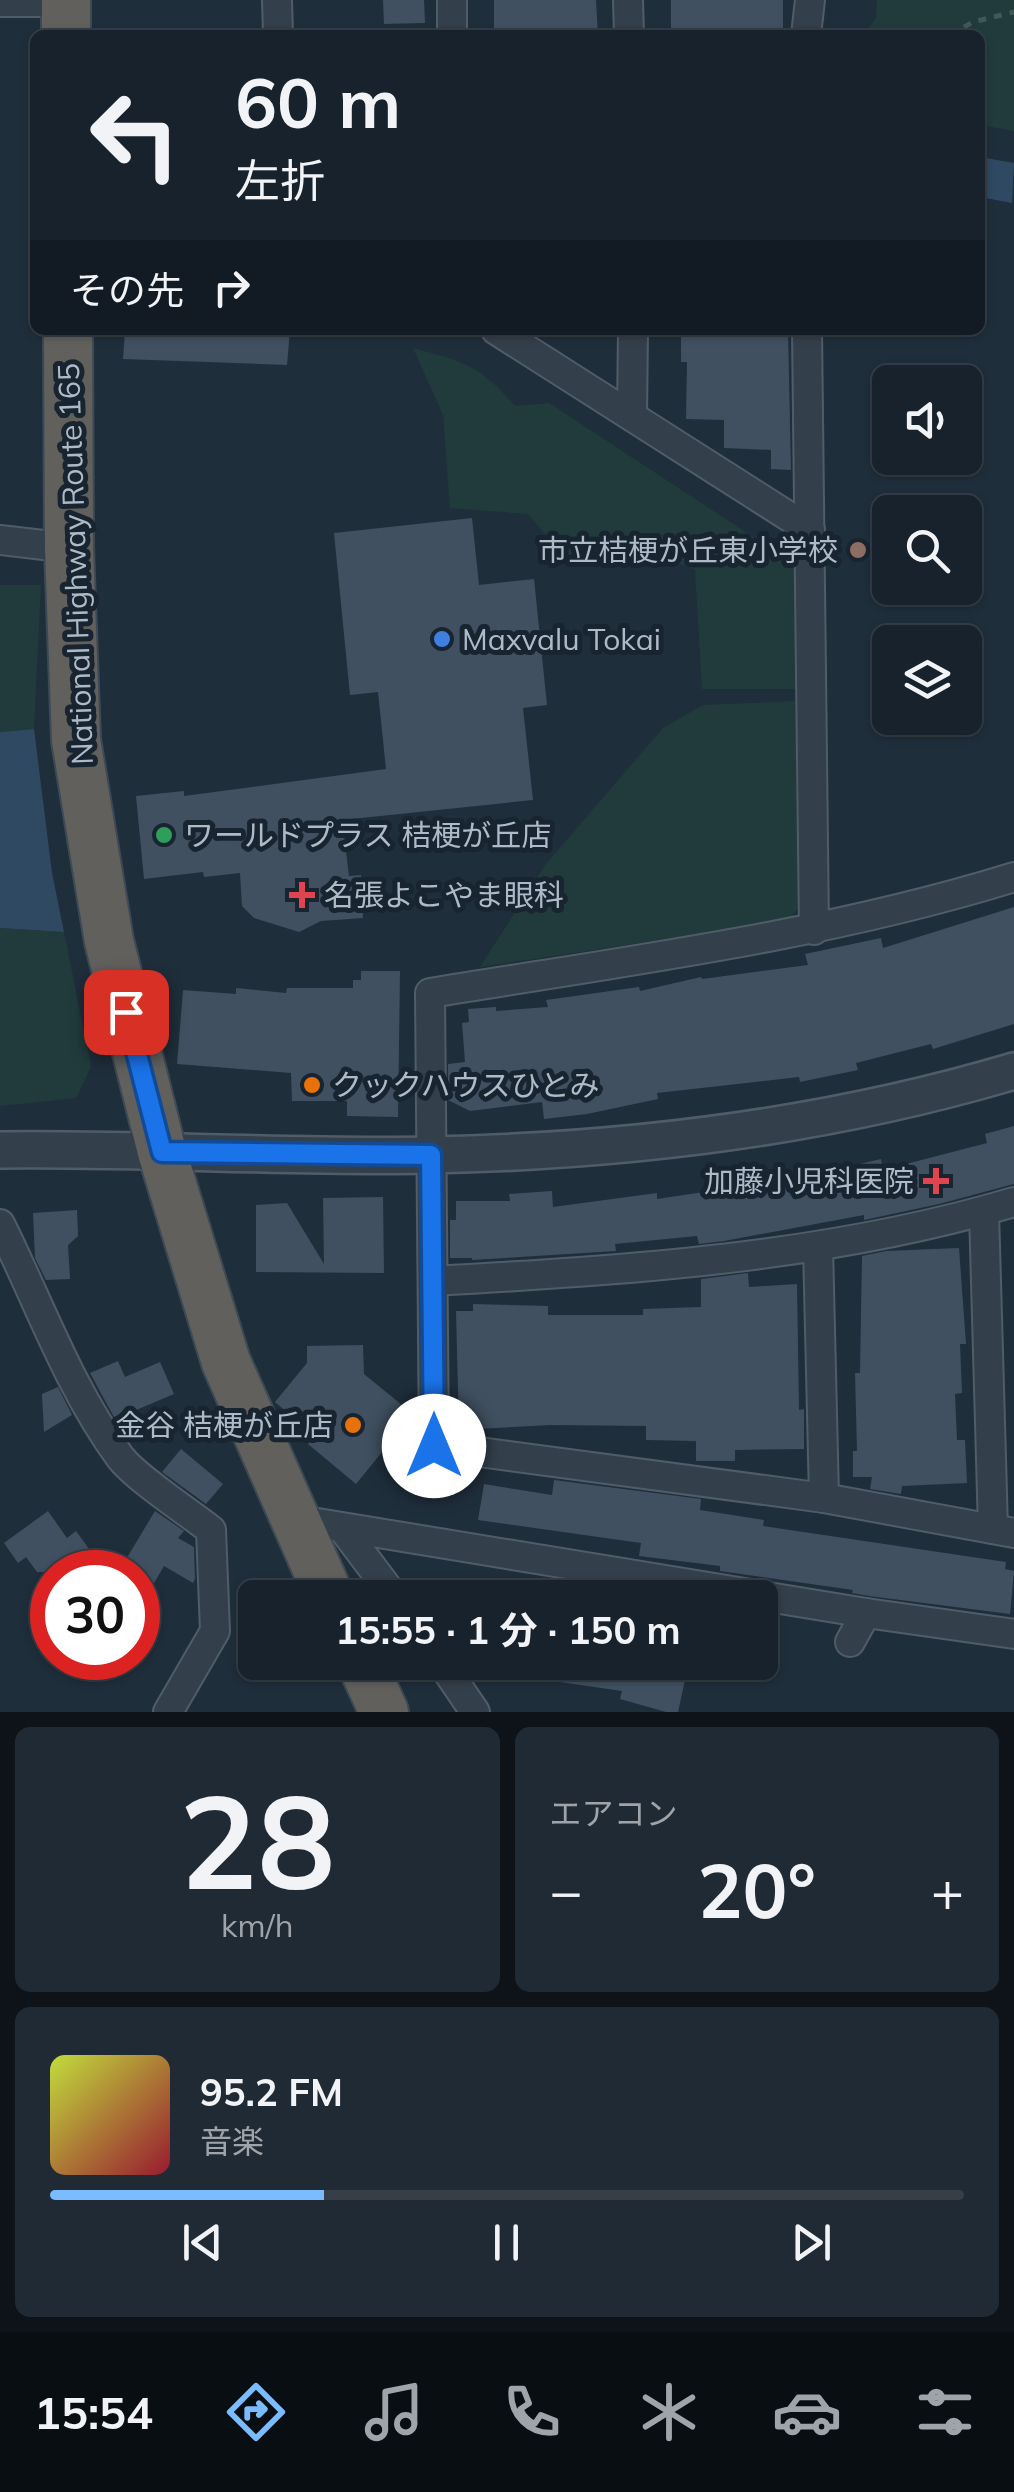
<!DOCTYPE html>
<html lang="ja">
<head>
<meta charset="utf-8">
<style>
	:root { --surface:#17222c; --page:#202a34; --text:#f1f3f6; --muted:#9ea4a9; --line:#363f48; --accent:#7bbbff }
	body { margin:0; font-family:Mulish,"Noto Sans JP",sans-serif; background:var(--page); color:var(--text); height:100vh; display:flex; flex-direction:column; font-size:38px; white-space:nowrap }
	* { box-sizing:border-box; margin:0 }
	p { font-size:32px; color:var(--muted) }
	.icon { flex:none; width:55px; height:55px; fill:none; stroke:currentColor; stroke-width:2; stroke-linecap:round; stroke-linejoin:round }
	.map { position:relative; height:1712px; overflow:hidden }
	.drawer { display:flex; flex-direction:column; gap:15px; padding:15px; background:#0d1318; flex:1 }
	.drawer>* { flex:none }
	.top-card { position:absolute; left:30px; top:30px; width:955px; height:305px; border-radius:15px; box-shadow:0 2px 8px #0004,0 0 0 2px var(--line); background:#17222c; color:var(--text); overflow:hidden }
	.buttons { position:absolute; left:872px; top:365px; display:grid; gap:20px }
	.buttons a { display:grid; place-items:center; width:110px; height:110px; border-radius:15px; background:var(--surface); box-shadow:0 2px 8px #0004,0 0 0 2px var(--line); font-size:50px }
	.speed { position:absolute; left:30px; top:1550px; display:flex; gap:20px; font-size:50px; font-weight:700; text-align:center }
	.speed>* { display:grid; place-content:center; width:130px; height:130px; border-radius:50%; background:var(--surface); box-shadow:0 2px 8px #0004,0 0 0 2px var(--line); line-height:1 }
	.speed .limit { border:15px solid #d22; background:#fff; color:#111 }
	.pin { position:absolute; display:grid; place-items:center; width:85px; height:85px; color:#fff; margin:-42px; border-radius:20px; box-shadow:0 5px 15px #0006 }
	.me { position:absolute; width:110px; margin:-55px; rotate:0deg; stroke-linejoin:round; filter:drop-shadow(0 0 8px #0008) }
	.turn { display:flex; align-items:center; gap:35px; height:210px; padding:0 40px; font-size:45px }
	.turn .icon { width:130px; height:130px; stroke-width:2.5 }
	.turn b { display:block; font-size:70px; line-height:85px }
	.then { display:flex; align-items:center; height:95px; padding:0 40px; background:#0003; gap:20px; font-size:38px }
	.big { font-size:75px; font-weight:700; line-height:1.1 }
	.drawer .tile { flex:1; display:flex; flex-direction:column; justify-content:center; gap:15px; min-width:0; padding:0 35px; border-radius:15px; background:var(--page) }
	.drawer .dial { align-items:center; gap:0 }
	.dial b { font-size:130px; line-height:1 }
	.song { display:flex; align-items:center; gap:30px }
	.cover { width:120px; height:120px; border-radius:15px; background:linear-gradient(135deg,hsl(70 70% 55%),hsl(350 70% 35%)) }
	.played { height:10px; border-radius:5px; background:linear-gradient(90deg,var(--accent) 30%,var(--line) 30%) }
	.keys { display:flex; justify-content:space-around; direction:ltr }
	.heat { display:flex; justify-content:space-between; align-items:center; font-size:55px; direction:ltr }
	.drawer .tiles { flex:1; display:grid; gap:15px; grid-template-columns:1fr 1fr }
	.tile:last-child { grid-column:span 2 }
	.trip { position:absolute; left:238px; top:1580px; width:540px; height:100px; border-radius:15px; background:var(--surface); box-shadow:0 2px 8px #0004,0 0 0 2px var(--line); font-weight:700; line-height:100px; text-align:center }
	.tab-bar { display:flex; height:160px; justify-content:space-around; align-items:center; background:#090e12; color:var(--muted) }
	.tab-bar .icon { width:70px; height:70px }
	.tab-bar .selected { color:var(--accent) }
	.tab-bar b { font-size:45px; color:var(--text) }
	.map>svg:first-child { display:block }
</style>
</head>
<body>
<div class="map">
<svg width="1014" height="1712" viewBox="0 0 1014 1712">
	<rect width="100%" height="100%" fill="#1f2e3b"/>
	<g fill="#213b3c">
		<path d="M877,0H1014V131L980,125V35H864L876,18Z"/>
		<path d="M413,348C464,362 480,365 515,406L549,403L802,569L798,689H702L695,570L675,562L563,554L528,514L450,508L443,415Z"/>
		<path d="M0,585H41L34,729L0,732Z"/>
		<path d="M797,701L801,905L787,921L480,967L546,864L663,728L703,705Z"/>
		<path d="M0,928L64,932L91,1066L76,1098L0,1106Z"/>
	</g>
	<g fill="#2f4962">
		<path d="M980,157L1014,163L1012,203L980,197Z"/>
		<path d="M34,729L52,873L64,932L0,928V732Z"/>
	</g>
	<g fill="#405060">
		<path d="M383,0H424L425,23L384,24Z"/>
		<path d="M494,0H596L598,35H494Z"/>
		<path d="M671,0H783V30H711V35H671Z"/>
		<path d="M125,330H290L287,365L123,359Z"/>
		<path d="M681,330H788L791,470L771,469V450L724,448V420L686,419L687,362H681Z"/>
		<path d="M472,518L479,585L534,579L547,705L523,708L533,800L342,820L349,876L361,875L363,918L321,921L299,932L254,918L242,906L240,873L204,877L203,872L144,879L136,796L184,791V796L386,769L378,692L350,695L334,533Z"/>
		<path d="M1014,907V1024L933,1049L931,1044L856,1063L858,1070L800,1082L799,1077L657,1093L658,1099L587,1114L544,1119L542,1102L470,1111L448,1100V1064L465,1062L462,1023L469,1022L468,1009L496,1007V1011L548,1007L546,1000L639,987L640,991L701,977L702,979L808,965L805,954L881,938L883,948Z"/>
		<path d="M361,971H400L398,1117L347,1116V1101H292L291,1073L177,1064L183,990L236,994V988L286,993L287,988H353V980H361Z"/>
		<path d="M1014,1126V1184L939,1204L864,1220V1215L724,1241L699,1244L697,1236L615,1244L616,1251L472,1260V1258H450V1220H456V1201H510L509,1194L552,1191L553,1207L657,1193V1199L798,1178L797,1172L833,1165L834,1170L881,1159L883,1170L987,1143L985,1134Z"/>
		<path d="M383,1197L384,1273L256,1272V1205L287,1203L324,1264L323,1198Z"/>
		<path d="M77,1210L78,1236L68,1245L70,1279L46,1280L35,1258L33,1213Z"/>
		<path d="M959,1248L966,1344H960L962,1393L955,1394L957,1440H965L967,1483L902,1486L901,1494L870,1489L872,1477H853V1451H857L855,1373H860L862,1256L886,1251Z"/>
		<path d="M748,1273L749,1287L797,1284L799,1410L804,1409V1449L735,1450V1461H696V1441L646,1440V1426L550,1425L459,1430L456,1311H473V1304L548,1306V1315H643V1309L701,1307V1279Z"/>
		<path d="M363,1345L364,1374L413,1414L356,1484L308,1444L315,1436L275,1402L307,1363V1346Z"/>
		<path d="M118,1361L125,1377L160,1362L174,1394L115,1419L90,1373Z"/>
		<path d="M58,1387L72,1415L44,1432L42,1394Z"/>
		<path d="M181,1449L223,1484L206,1504L162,1472Z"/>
		<path d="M554,1480L701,1499L700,1510L764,1520L763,1526L1006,1562L1005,1569L1014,1571L1010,1614L869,1596L852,1593L853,1590L720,1571V1566L639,1556L641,1543L478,1520L484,1484L552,1495Z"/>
		<path d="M48,1511L67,1538L76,1531L106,1572H37L26,1557L18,1563L4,1543Z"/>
		<path d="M155,1511L184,1531L178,1538L194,1547L195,1579L193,1583L164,1566L150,1590L138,1582V1572L119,1571Z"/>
		<path d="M526,1662H689L678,1712H666L620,1699L622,1691L525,1677Z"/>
	</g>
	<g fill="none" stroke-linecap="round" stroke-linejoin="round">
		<g stroke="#505d68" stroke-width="32">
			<g id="minor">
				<path d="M277,0L278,35"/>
				<path d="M452,0V35"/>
				<path d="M628,0L629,35"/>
				<path d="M0,2H66"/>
				<path d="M806,35L810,0"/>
				<path d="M496,330L810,530"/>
				<path d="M807,330L814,930"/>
				<path d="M632,416L633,330"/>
				<path d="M0,540L69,548"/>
				<path d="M1014,877C824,936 626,961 430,993L434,1446L824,1498L1014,1533"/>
				<path d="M984,1211L993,1529"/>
				<path d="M0,1224C39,1302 68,1386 120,1457C136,1478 188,1512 211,1530L215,1631L168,1712"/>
				<path d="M818,1246L824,1498"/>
				<path d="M433,1281C628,1270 826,1258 1014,1202"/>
				<path d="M293,1519L866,1613L1014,1634"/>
				<path d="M344,1530L395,1598"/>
				<path d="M850,1642L866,1613"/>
				<path d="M441,1662L475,1712"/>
			</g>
		</g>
		<g stroke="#505d68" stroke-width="40">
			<path id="tertiary" d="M0,1150C144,1148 288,1158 431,1155C628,1151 826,1127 1014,1071"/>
		</g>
		<g stroke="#3d4a55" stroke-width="52">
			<g id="trunk">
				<path d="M66,0V35"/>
				<path d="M68,330L69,548L76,740L109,941L162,1152L226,1362L330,1598"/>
				<path d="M361,1662L384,1712"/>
			</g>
		</g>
		<path stroke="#3f5858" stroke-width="5" stroke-dasharray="8 8" stroke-linecap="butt" d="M950,35L973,22L1014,12"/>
		<use href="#minor" stroke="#333f4b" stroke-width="28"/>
		<use href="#tertiary" stroke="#333f4b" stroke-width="35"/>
		<use href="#trunk" stroke="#61605d" stroke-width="48"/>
	</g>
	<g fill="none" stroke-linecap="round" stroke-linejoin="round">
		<g stroke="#114b97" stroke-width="25">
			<path id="route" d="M126,1012L162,1152L431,1155L434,1446"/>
		</g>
		<use href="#route" stroke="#1a73e8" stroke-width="18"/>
	</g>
	<circle fill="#8d6e63" stroke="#18242f" stroke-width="4" cx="858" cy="550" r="10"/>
	<circle fill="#3f7fe0" stroke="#18242f" stroke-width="4" cx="442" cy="639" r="10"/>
	<circle fill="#2e9e5b" stroke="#18242f" stroke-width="4" cx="164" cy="835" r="10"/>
	<g fill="#e0444e" stroke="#18242f" stroke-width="4">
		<path d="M297 880h10v10h10v10h-10v10h-10v-10h-10v-10h10z"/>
		<path d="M931 1166h10v10h10v10h-10v10h-10v-10h-10v-10h10z"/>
	</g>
	<g fill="#e8710a" stroke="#18242f" stroke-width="4">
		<circle cx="312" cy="1085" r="10"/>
		<circle cx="353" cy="1425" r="10"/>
	</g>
	<g text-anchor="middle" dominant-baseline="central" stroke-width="10" stroke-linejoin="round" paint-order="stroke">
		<g font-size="30" fill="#adbac7" stroke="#18242f" text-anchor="start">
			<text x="838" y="550" text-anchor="end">市立桔梗が丘東小学校</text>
			<text x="462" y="639">Maxvalu Tokai</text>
			<text x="184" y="835">ワールドプラス 桔梗が丘店</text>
			<text x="324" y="895">名張よこやま眼科</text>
			<text x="332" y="1085">クックハウスひとみ</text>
			<text x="914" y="1181" text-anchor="end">加藤小児科医院</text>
			<text x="333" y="1425" text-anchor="end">金谷 桔梗が丘店</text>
		</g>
		<g font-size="30" fill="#adbac7" stroke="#18242f">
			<text transform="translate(75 564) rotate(-92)">National Highway Route 165</text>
		</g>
	</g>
</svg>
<div class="buttons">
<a><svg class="icon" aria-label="sound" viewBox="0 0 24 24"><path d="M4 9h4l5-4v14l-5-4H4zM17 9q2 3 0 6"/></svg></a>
<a><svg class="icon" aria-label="search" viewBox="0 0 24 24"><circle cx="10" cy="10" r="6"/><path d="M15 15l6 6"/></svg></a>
<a><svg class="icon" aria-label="layers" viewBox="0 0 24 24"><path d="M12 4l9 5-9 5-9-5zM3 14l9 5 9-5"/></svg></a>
</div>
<div class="speed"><div class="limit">30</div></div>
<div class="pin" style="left:126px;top:1012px;background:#d93025"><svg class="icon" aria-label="arrive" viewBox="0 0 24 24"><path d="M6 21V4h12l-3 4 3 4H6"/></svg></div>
<svg class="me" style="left:434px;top:1446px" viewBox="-20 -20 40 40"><circle r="19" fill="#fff"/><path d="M0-13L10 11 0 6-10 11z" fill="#1a73e8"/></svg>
<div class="trip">15:55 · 1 分 · 150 m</div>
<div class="top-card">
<div class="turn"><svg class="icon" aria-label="left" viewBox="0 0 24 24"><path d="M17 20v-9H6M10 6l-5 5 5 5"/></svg><div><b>60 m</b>左折</div></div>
<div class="then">その先<svg class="icon" aria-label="right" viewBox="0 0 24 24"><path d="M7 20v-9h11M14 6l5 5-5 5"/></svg></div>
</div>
</div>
<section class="drawer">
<div class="tiles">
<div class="tile dial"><b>28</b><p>km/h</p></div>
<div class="tile"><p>エアコン</p>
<div class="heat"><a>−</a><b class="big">20°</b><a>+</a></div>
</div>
<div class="tile">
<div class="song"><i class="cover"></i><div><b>95.2 FM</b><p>音楽</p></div></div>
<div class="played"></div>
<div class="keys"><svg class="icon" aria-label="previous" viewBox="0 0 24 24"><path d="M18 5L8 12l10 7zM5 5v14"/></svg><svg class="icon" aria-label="pause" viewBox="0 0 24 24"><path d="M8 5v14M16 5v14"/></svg><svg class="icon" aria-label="next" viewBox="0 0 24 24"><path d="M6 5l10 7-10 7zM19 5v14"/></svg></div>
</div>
</div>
</section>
<nav class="tab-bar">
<b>15:54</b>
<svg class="icon selected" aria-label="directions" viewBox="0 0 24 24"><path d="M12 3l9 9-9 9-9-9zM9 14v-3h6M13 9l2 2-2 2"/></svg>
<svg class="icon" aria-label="music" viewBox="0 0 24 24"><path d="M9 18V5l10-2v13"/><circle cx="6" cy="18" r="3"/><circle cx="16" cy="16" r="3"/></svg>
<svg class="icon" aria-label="phone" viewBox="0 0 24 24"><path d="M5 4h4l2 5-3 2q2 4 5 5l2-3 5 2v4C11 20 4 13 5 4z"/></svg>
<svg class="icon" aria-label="climate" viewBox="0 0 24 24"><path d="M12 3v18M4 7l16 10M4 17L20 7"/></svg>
<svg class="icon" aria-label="car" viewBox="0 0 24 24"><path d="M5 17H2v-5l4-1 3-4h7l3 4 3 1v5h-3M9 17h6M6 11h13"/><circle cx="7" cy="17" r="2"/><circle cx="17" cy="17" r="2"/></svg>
<svg class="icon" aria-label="filters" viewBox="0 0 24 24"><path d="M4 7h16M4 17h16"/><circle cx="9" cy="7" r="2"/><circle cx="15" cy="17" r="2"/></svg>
</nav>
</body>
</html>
